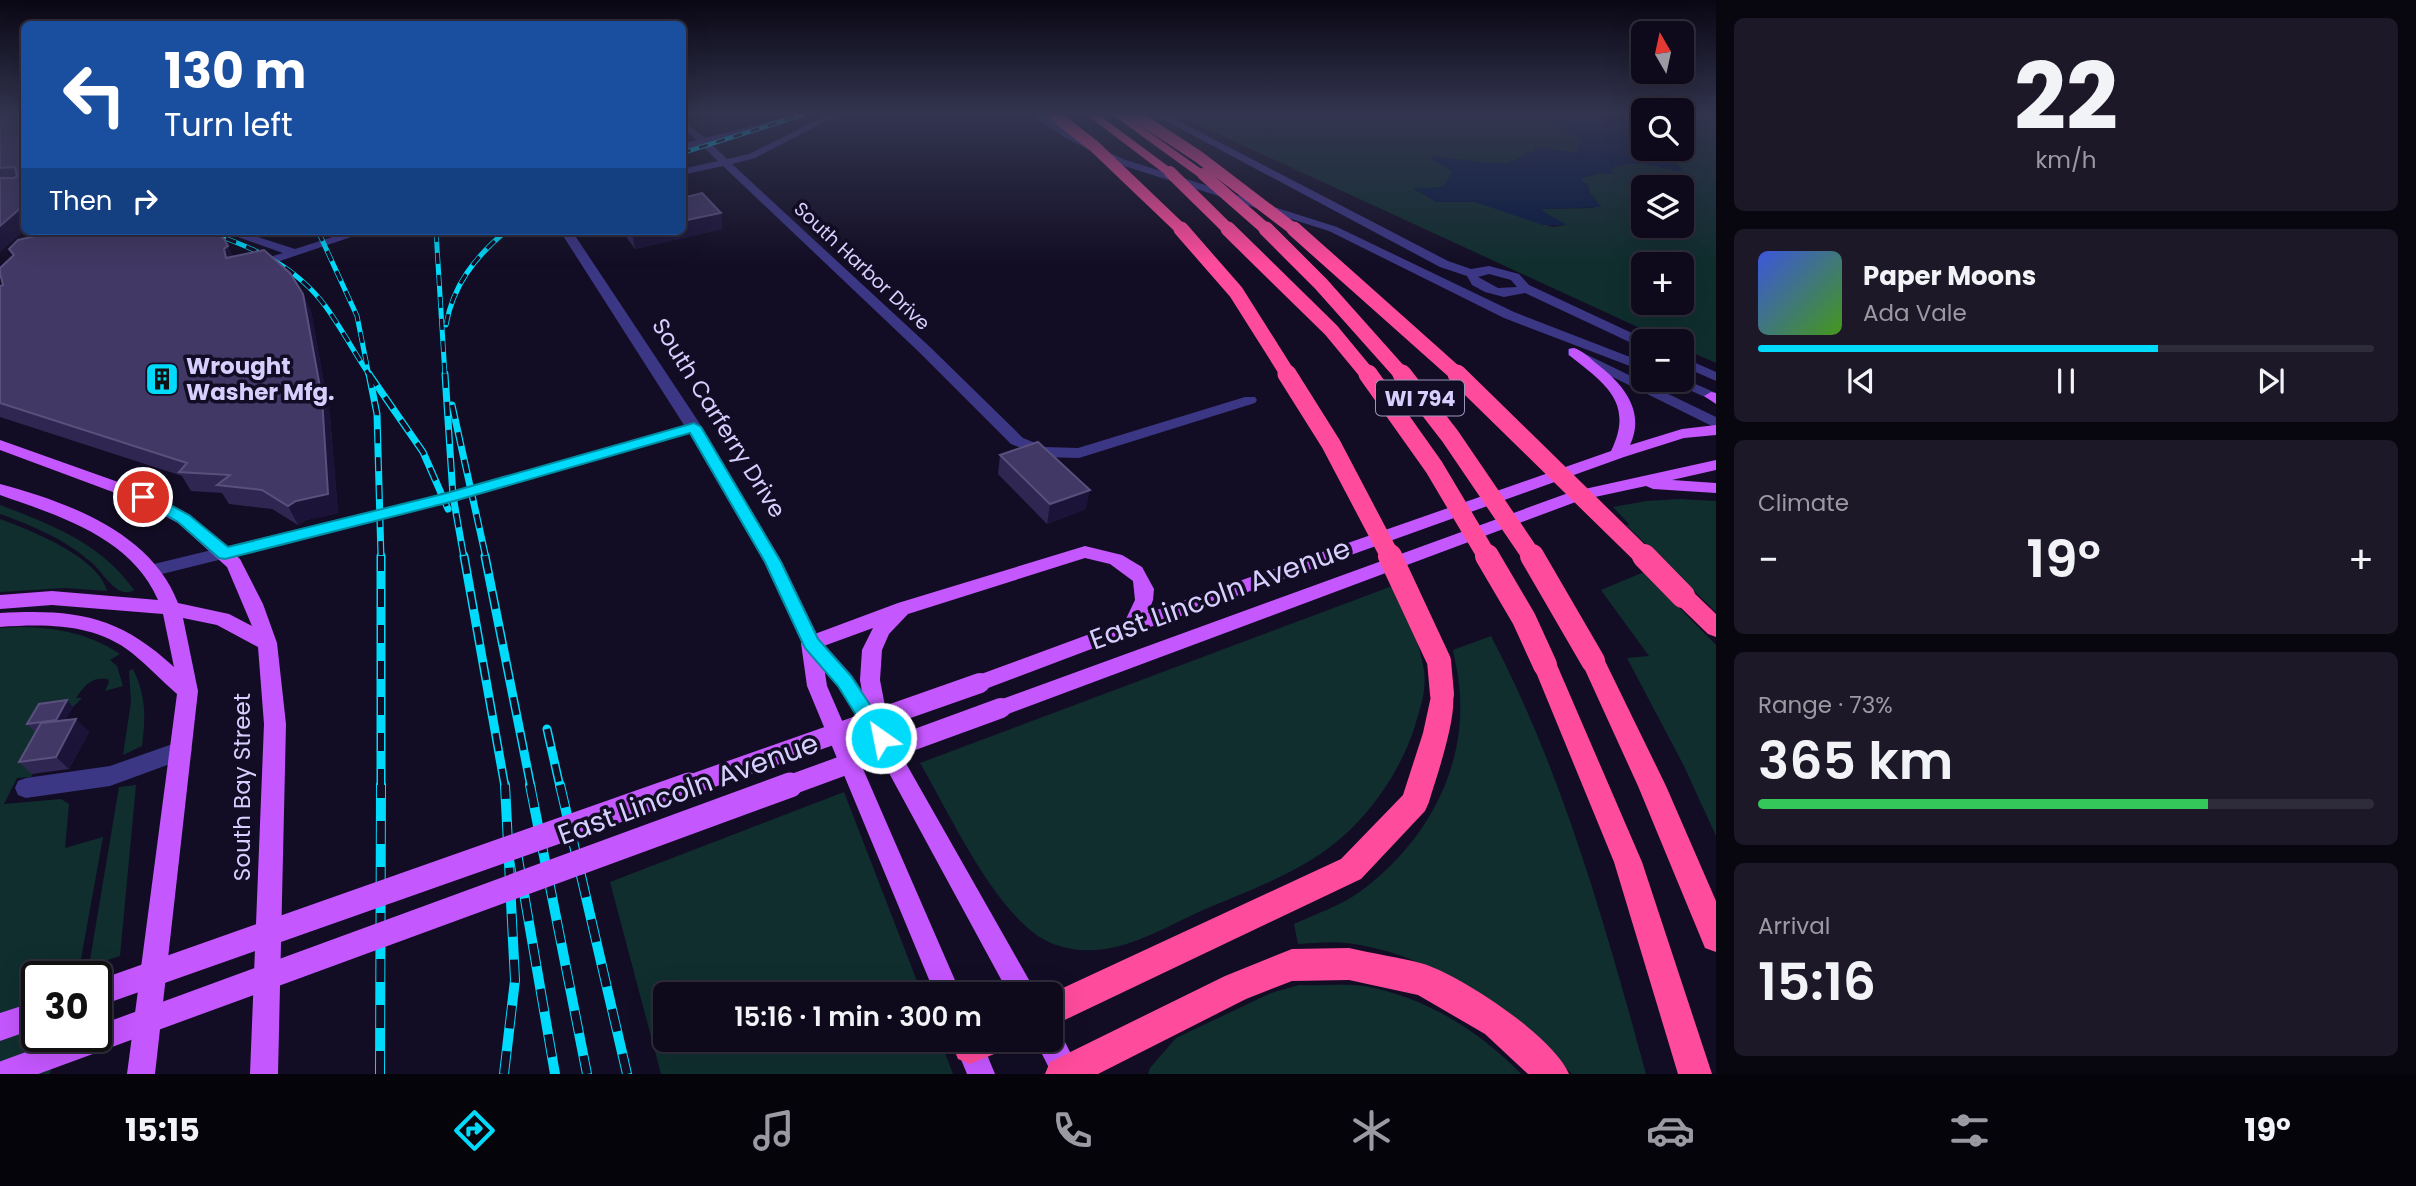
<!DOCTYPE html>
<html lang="en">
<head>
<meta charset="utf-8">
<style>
	:root { --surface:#0e0a1b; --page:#1c1828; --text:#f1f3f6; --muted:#9b9aa3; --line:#2e2b3a; --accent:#00dafb }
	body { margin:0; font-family:Poppins,sans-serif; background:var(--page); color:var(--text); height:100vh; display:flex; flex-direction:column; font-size:26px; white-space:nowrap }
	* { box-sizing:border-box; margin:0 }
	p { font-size:23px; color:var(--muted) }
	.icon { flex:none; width:38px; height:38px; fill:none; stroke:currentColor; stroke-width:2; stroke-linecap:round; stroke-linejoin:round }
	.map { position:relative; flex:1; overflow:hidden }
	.sheet { display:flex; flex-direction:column; gap:18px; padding:18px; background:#08060f; width:700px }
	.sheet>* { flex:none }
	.banner { position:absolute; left:21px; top:21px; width:665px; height:214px; border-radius:10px; box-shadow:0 7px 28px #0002,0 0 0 2px var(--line); background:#1a4fa0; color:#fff; overflow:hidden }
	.needle { width:46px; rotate:351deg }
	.controls { position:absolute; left:1631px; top:21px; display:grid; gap:14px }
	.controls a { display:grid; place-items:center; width:63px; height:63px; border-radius:10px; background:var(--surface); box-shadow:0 7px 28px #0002,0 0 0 2px var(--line); font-size:35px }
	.speed { position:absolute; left:21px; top:961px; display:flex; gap:14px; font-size:35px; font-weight:700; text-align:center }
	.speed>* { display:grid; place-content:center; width:91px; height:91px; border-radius:50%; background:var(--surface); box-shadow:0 7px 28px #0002,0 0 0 2px var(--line); line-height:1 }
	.speed .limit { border:4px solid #111; border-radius:10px; background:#fff; color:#111 }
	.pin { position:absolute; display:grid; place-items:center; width:60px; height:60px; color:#fff; margin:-30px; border:4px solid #fff; border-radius:50%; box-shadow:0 2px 7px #0007 }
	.me { position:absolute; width:77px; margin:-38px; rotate:327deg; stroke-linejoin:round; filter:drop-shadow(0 0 5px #0008) }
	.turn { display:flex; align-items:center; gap:24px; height:147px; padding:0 28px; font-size:32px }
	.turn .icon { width:91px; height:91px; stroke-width:2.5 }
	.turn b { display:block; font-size:49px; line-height:60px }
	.then { display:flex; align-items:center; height:66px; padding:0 28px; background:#0003; gap:14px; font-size:26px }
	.big { font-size:52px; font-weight:600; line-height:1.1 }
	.sheet .widget { flex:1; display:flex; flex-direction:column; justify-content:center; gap:10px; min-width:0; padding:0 24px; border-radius:10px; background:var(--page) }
	.sheet .dial { align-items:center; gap:0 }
	.dial b { font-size:91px; line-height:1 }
	.song { display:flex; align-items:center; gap:21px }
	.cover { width:84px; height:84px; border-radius:10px; background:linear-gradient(135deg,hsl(230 70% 55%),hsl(100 70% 35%)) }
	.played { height:7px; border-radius:4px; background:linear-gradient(90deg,var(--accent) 65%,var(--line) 65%) }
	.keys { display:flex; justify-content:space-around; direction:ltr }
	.heat { display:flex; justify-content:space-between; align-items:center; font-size:38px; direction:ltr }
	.charge { height:10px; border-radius:5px; background:linear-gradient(90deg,#34c759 73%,var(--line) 0) }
	.trip { position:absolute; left:653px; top:982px; width:410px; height:70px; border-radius:10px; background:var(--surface); box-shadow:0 7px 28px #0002,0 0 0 2px var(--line); font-weight:600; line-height:70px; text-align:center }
	.tabs { display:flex; height:112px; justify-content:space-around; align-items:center; background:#06040b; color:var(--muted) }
	.tabs .icon { width:49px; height:49px }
	.tabs .selected { color:var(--accent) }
	.tabs b { font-size:32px; color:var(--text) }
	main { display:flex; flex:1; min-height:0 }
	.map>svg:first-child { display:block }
</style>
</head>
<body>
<main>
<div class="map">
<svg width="1716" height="1074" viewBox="0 0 1716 1074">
	<rect width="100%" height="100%" fill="#120d24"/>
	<g fill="#102e2e" fill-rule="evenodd">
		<path d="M1177,115H1533L1569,128L1568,131L1582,139L1576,153L1535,147L1536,151L1508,163L1488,164L1432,156L1452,171C1445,194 1432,186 1414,189L1437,202H1476L1553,227L1566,225L1541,211L1543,209L1593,208L1597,201L1589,192L1587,184L1582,182V178L1601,173L1612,174L1611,169C1634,153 1660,171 1683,171L1678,165L1648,149H1682V115H1697L1716,121V363L1682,348V341H1668ZM1643,187H1682V226H1643ZM1643,264H1682V303H1643Z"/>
		<path d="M1679,499L1716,501V612L1626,525H1630L1613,507L1646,501Z"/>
		<path d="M0,505C52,525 101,543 134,590C117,600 104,573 92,563C65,539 33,526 0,514Z"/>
		<path d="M0,519C30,530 99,557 107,591L64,588L0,592Z"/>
		<path d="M1644,572L1716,645V836L1684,766L1627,658L1649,656L1601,590Z"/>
		<path d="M1395,585C1406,612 1419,640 1424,670C1427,690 1420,708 1415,726C1402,768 1370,816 1335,843C1297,874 1247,891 1203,910C1155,932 1107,964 1053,944C999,923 950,814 920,763Z"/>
		<path d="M21,627C58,628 88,633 120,654L110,660L117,666L123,686L105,691L109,682L108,679C92,676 84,686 76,698H82L73,707L45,710L62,727L54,736L31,777L17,778L4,804L61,799L69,804L65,848L103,837L79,970L67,974V976H37V1036H57L50,1074H0V628Z"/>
		<path d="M1491,636C1563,774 1605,924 1646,1074H1572C1510,1013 1435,953 1346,943C1330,941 1313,943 1298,944L1294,924C1316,914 1342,905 1361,891C1422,846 1464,775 1460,698C1460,682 1456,666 1453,650Z"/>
		<path d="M133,669C146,696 146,717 142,746L123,755L131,702L129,671Z"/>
		<path d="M136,785L120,956L89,966L119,787Z"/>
		<path d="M844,792L922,994H665V1040H940L953,1074H661L610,882Z"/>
		<path d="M1299,985C1320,986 1343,983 1364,986C1423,996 1480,1031 1521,1074H1148L1150,1068L1176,1038L1271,993Z"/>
	</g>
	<path fill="#081b42" d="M1533,115H1588L1609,123L1629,122L1643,130L1641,134L1630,136L1643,146V149L1661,155L1685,172C1655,168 1640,157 1611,169L1614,174L1601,173L1583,178L1582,182L1590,187L1589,192L1601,207L1543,209L1542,211L1567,225H1543L1475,202H1437L1414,188C1432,187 1446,193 1452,171L1431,159L1432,156L1488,163H1508L1526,155L1523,152L1535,151L1534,147L1576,153L1581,139L1567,131L1568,128Z"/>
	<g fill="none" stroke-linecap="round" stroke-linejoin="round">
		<g fill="#3c3785" fill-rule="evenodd">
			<path d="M796,115H811L710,143L727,159L749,154L827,115H838L755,158L732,164L930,347L1023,438L1045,447L1078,448L1245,397H1255L1257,400L1255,403L1079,458L1043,457L1011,444L920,353L723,166L682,175V169L718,161L701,145L682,150V144L696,140L682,127V119L705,138Z"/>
			<path d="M1032,115H1043L1070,133L1123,159L1337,227L1514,312L1643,362V371L1504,318L1329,231L1115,163L1064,137Z"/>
			<path d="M1155,115H1167L1448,261L1471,269L1489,266L1519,274L1529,285L1649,341H1643V347L1638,346L1525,293L1504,297L1485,292L1472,285L1467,276L1440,267ZM1489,274L1511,280L1517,287L1498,288L1478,277Z"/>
			<path d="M38,231H51L4,277L0,278V267Z"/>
			<path d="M221,231H239L295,249L351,231H369L253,270L247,266L249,263L283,253Z"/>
			<path d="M560,231H572L702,427L782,562L819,638L852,675L886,726L889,732L886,738L878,741L870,738L838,687L804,648L764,562L689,433L449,503L150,577L144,576L141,571L144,566L150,565L447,493L684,425Z"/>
			<path d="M1573,348L1716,417V428L1568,355V349Z"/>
			<path d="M1682,357L1716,372V381L1682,366Z"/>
			<path d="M1682,378L1716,393V402L1667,380Z"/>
			<path d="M181,741L189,743L192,750L189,757L110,786L26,798L18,795L15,788L18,781L26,778L110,766Z"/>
		</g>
		<g fill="#c557ff" fill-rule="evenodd">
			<path d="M1574,348C1583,351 1590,358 1597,364C1623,384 1646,411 1630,445L1682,429L1716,425V435L1684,438L1624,457L1139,631L980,691L973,689L970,683L973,677L1125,621L1135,600L1133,581L1110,564L1085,558L908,614L889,634L882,650L880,680L891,737L1037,994H1009L870,738L860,680L862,650L873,628L821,647L827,686L961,994H935L807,686L801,643L804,638L898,603L1085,546L1122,555L1142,567L1154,589L1153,600L1148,613L1611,451C1635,402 1604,383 1569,355V349Z"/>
			<path d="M1711,392L1716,393V404L1704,396Z"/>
			<path d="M0,440L149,493L190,515L240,559L263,604L277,643L286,724L278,1074H250L264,724L258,647L217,625L183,618L198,691L155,1074H127L177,694C162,681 148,666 132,653C94,623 46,624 0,627V613C75,609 118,615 174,667L163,614L52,605L0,609V595L52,591L158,600C131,537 59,516 0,495V484C67,502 151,532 178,603L229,614L252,626L227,567L178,523L137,501L0,450Z"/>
			<path d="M1716,460V470L1672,480L1716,483V493L1653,489L1646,486L1581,500L1008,714L1001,717L994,714L991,708L994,702L1571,492Z"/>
			<path d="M37,1001V1028L0,1041V1013Z"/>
			<path d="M1050,1027L1059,1030L1081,1074H1052L1035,1040H1050Z"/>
			<path d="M953,1040H981L995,1074H967Z"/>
		</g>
		<g fill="#ff4b9c" fill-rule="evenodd">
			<path d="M1087,115H1099L1176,172L1166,175Z"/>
			<path d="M1113,115H1125L1207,173L1197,176Z"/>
			<path d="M1683,588L1691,590L1716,614V637L1708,634L1675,602L1672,596L1675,590Z"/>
			<path d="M1593,652L1601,654L1605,661L1666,786L1716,901V952L1705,948L1638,786L1581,661L1585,654Z"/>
			<path d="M1545,656L1554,658L1557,665L1642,862L1712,1074H1678L1614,862L1533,665L1536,658Z"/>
			<path d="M1442,684L1451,687C1461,708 1436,778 1429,802L1425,811L1361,879L1050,1027V994L1341,859L1403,795L1423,733L1433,687Z"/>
			<path d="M1349,948C1373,954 1400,957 1424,964C1463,977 1553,1036 1569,1074H1528L1485,1034L1418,995L1349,980L1292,981L1246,999L1098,1074H1045L1050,1062L1225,976L1292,949Z"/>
			<path d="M956,1040H1004L999,1052L970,1064L958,1059L953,1047Z"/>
		</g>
		<g stroke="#00dafb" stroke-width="4.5">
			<path id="rail-far4" d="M682,153L802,115"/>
		</g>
		<g stroke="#00dafb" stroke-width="5">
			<g id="rail-far3">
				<path d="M205,231C253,247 296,266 326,307C342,329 355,354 370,376"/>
				<path d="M318,231L357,316L369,376"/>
				<path d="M436,231L445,376"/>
				<path d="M446,325C453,285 475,257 506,231"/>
			</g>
		</g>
		<g stroke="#00dafb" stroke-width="7">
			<g id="rail-far2">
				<path d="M369,374L423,452L448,509"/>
				<path d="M369,374L377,414L381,558"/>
				<path d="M445,374L453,496L464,558"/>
				<path d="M452,405L486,558"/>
			</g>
		</g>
		<g stroke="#00dafb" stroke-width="9">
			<g id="rail-far1">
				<path d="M464,556L505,787"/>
				<path d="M485,556L531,787"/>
				<path d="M547,729L560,787"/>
				<path d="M381,787V556"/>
			</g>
		</g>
		<g stroke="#00dafb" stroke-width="10">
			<g id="rail">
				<path d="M530,785L587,1074"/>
				<path d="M560,785L627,1074"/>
				<path d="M517,853L555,1074"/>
				<path d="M380,1074L381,785"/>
				<path d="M504,1074L515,980L505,785"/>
			</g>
		</g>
		<use href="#rail-far4" stroke="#120d24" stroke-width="2.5" stroke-dasharray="9" stroke-linecap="butt"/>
		<use href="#rail-far3" stroke="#120d24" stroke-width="3.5" stroke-dasharray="11" stroke-linecap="butt"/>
		<use href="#rail-far2" stroke="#120d24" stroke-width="4.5" stroke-dasharray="14" stroke-linecap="butt"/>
		<use href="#rail-far1" stroke="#120d24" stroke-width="6" stroke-dasharray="18" stroke-linecap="butt"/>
		<use href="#rail" stroke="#120d24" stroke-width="8" stroke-dasharray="23" stroke-linecap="butt"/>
		<g stroke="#c557ff" stroke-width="20">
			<path d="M684,787L980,683"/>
			<path d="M785,787L1001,708"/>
		</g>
		<g stroke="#c557ff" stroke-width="25">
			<path d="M96,994L689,785"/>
			<path d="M2,1074L790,785"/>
		</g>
		<g stroke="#ff4b9c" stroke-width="12">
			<path d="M1054,115L1094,146L1183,231"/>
			<path d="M1135,115L1199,157L1296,231"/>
			<path d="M1170,172L1230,231"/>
			<path d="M1203,174L1268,231"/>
		</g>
		<g stroke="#ff4b9c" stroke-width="15">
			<path d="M1181,229L1236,292L1289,376"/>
			<path d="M1228,229L1331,330L1369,376"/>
			<path d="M1266,229L1321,284L1403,376"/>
			<path d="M1294,229L1459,376"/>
		</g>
		<g stroke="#ff4b9c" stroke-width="19">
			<path d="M1287,374L1331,444L1391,558"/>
			<path d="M1368,374L1434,467L1488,558"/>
			<path d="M1402,374L1450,436L1533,558"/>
			<path d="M1457,374L1645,558"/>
		</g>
		<g stroke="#ff4b9c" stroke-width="24">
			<path d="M1390,556L1439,661L1442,694"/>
			<path d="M1487,556L1524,619L1545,665"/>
			<path d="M1532,556L1593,661"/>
			<path d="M1644,556L1683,596"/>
		</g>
	</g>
	<g fill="#302652">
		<path d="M0,115H24V230L0,252Z"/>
		<path d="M721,213L722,229L635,249L622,231H682Z"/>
		<path d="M9,249L233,256L303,294L311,311L330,416L338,513L306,520L298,525L272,509L229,504L222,493L191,491L182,476L0,417V286L3,285L13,256Z"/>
		<path d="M1000,455L1086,509L1047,524L998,474Z"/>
		<path d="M73,707L65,720L89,732L69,769L32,774L19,762L37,730L34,731L27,724Z"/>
	</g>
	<g fill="#1c1438">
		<path d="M24,205V230L0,252V226Z"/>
		<path d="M721,213L722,229L635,249L632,233L639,231H682V221Z"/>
		<path d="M228,246L236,263L226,258L224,249Z"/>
		<path d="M303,294L311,311L330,416L338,513L306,520L298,525L288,506Z"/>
		<path d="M1090,490L1086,509L1047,524L1050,504Z"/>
		<path d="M67,700L73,707L62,727L56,720Z"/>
		<path d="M76,719L89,732L69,769L56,757Z"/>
	</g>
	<g fill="#423865" stroke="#59507d" stroke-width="2">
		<path d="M0,115H24V205L0,226V178H14L17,176L15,167L0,168Z"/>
		<path d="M702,193L721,213L682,221V198Z"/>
		<path d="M57,231H216L224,239L228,246L224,249L226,258L264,250L290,273L303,294L322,398L328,494L296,501L288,506L262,490L217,485L230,475L179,472L187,463L0,403V286L3,285L0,273V268L14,255L9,249L18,240Z"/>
		<path d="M1038,442L1090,490L1050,504L1000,455Z"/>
		<path d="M67,700L56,720L27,724L39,704Z"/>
		<path d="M76,719L56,757L19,762L41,723Z"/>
	</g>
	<linearGradient id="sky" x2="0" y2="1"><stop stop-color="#0a0714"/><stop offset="0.43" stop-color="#333550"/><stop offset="1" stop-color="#333550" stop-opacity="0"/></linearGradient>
	<rect width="1716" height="265" fill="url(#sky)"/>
	<path fill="#00dafb" stroke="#008ea3" stroke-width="2" d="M694,423L701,427L781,562L818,639L851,676L888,732L891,738L888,744L881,746L874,744L838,686L805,648L765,562L690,433L454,501L225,559L219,558L178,522L135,497L143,492L148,493L189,515L228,547L447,493Z"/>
	<defs>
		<g id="building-square" transform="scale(1.75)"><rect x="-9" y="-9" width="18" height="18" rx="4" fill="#00dafb" stroke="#120d24"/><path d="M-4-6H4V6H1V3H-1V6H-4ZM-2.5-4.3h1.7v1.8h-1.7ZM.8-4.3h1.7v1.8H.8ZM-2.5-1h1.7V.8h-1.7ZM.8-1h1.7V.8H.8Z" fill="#111"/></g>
	</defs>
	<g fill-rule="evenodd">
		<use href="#building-square" x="162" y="379"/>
	</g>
	<g text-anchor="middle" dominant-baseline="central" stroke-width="7" stroke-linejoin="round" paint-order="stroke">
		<g font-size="19" fill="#d7d0ff" stroke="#120d24">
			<text transform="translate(862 266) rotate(43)">South Harbor Drive</text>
		</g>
		<rect fill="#120d24" stroke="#9c96bd" stroke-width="2" x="1376" y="380.5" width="88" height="35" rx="5"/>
		<g font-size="21" font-weight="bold" fill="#d7d0ff">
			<text x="1420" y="398">WI 794</text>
		</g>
		<g font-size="23" font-weight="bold" fill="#d7d0ff" stroke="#120d24" text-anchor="start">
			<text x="186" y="366">Wrought<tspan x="186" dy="26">Washer Mfg.</tspan></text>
		</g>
		<g font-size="23" fill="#d7d0ff" stroke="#120d24">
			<text transform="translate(719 418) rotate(58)">South Carferry Drive</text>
			<text transform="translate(242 787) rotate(-90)">South Bay Street</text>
		</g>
		<g font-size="28" fill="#d7d0ff" stroke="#120d24">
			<text transform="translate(1220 594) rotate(-20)">East Lincoln Avenue</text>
			<text transform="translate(688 789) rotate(-20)">East Lincoln Avenue</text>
		</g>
	</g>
</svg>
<div class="controls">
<a><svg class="needle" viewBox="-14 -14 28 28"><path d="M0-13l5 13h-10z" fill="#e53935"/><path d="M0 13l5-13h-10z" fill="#9b9aa3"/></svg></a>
<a><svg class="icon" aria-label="search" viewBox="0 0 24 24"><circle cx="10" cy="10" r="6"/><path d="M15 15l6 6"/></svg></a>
<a><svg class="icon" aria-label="layers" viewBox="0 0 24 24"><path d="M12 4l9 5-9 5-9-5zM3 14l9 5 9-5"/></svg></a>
<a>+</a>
<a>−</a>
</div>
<div class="speed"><div class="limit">30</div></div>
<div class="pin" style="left:143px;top:497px;background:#d93025"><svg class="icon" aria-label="arrive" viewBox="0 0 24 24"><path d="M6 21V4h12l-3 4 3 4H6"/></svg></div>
<svg class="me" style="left:881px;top:738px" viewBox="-20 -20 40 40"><circle r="17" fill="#00dafb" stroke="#fff" stroke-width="3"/><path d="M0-11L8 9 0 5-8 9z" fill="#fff"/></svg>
<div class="trip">15:16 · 1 min · 300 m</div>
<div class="banner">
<div class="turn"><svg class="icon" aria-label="left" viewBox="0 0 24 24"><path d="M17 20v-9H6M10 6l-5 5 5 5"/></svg><div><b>130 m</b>Turn left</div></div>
<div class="then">Then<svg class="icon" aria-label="right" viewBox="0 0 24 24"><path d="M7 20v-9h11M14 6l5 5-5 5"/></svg></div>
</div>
</div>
<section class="sheet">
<div class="widget dial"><b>22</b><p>km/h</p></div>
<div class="widget">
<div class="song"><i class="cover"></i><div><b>Paper Moons</b><p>Ada Vale</p></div></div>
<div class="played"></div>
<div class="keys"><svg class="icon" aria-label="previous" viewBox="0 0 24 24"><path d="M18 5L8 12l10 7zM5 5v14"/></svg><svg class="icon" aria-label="pause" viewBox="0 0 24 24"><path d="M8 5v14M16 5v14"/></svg><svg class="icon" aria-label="next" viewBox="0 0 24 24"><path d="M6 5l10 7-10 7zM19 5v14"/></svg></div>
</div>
<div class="widget"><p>Climate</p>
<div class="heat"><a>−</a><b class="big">19°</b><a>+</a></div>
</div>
<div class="widget"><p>Range · 73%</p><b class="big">365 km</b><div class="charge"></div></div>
<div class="widget"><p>Arrival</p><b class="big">15:16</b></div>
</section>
</main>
<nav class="tabs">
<b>15:15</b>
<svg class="icon selected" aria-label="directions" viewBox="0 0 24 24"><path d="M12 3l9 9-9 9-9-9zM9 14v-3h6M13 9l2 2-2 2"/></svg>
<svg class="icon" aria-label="music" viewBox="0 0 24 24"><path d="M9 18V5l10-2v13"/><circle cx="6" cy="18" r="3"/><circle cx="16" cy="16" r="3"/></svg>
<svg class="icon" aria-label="phone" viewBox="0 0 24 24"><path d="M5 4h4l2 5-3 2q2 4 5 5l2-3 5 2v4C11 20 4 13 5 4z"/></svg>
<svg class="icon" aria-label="climate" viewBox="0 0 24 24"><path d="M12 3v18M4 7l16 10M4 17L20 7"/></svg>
<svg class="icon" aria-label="car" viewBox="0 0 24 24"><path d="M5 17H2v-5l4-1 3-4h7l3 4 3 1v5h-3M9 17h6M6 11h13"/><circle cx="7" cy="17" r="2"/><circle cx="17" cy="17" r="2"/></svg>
<svg class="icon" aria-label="filters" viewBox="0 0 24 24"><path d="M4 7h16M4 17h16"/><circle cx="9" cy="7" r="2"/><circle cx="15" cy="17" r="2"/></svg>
<b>19°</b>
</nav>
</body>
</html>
